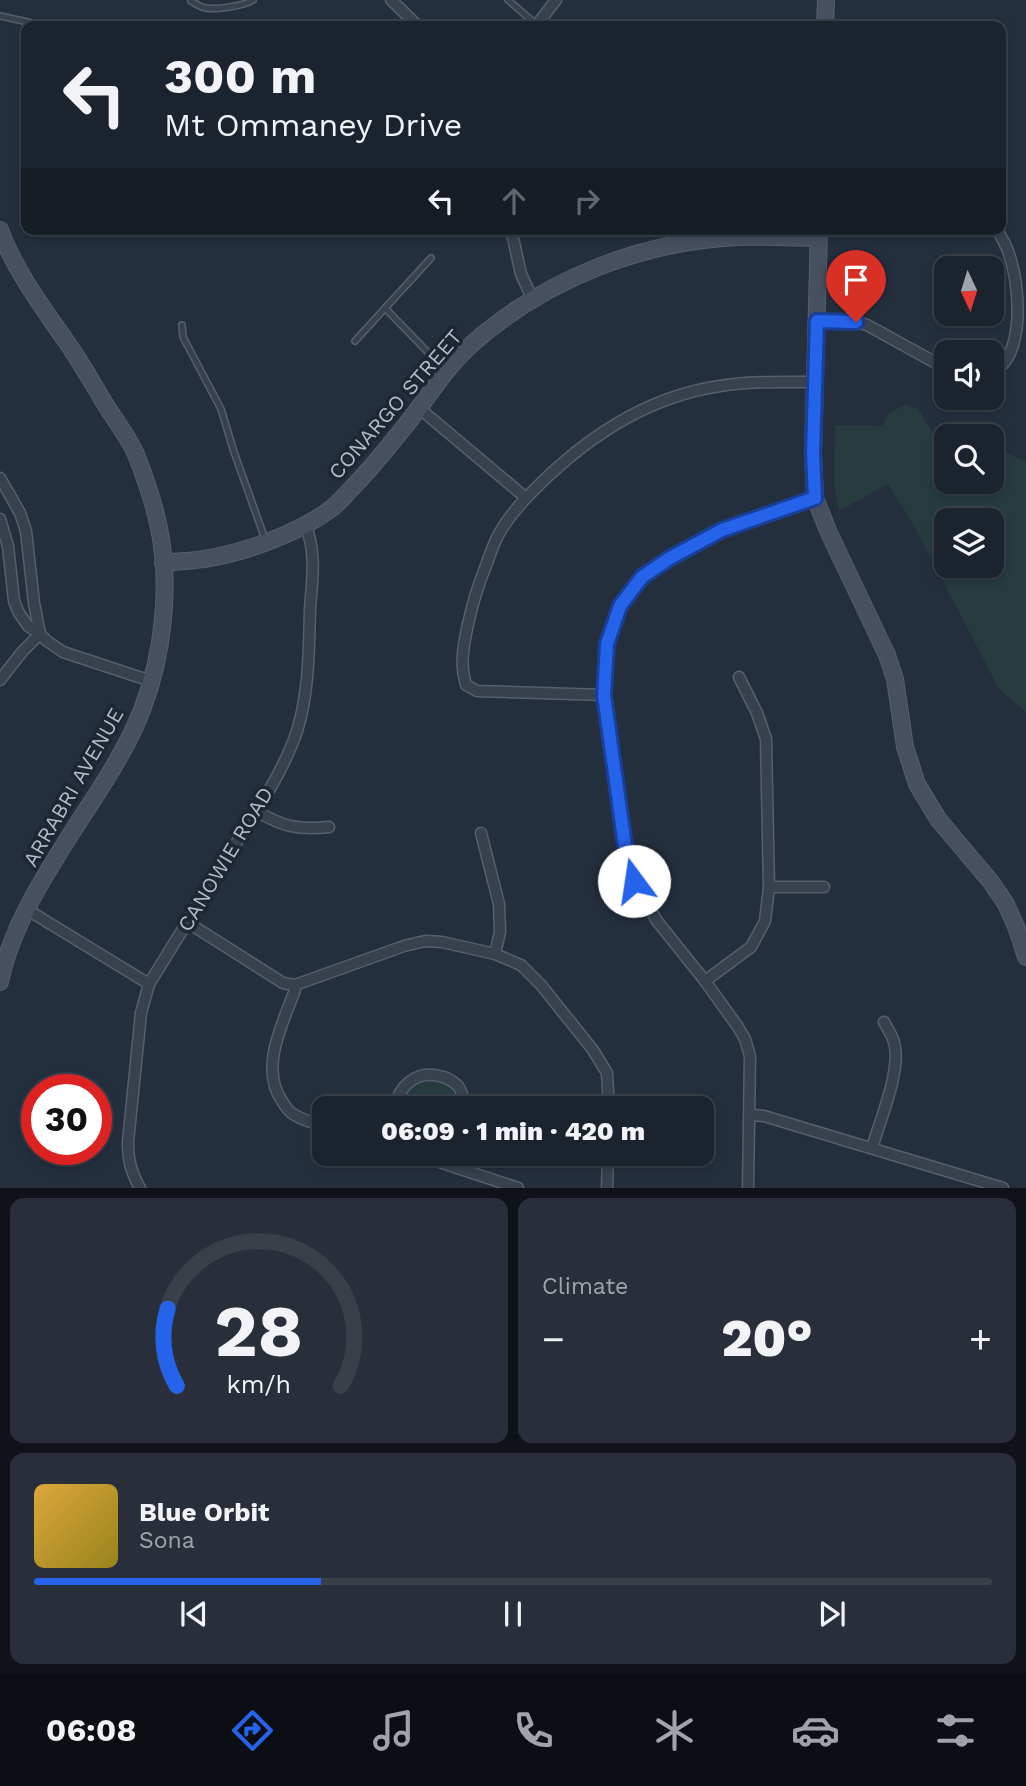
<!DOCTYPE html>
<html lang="en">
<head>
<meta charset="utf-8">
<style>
	:root { --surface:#1b232e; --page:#282f3a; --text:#f1f3f6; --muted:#a0a4aa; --line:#39404a; --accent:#2563eb }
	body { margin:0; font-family:"Work Sans",sans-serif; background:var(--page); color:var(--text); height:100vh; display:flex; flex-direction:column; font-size:26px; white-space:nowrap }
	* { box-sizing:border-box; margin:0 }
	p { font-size:23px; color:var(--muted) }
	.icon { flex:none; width:38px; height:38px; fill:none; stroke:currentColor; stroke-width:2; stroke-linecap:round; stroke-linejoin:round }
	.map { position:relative; height:1188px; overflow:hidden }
	.sheet { display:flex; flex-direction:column; gap:10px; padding:10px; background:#0f1319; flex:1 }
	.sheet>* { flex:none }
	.top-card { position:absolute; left:21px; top:21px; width:985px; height:214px; border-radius:14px; box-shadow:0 4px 10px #0003,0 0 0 2px var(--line); background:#1b232e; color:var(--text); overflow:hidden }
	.needle { width:46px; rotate:176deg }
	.tools { position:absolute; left:934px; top:256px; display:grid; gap:14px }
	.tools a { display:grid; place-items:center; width:70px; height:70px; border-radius:14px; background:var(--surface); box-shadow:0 4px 10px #0003,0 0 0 2px var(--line); font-size:35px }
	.speed { position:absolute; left:21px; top:1074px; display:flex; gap:14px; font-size:35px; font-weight:700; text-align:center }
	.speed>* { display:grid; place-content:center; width:91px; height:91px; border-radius:50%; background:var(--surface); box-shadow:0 4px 10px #0003,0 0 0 2px var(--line); line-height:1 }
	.speed .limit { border:10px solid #d22; background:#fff; color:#111 }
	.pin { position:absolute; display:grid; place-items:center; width:60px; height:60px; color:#fff; margin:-72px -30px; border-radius:50% 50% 50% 0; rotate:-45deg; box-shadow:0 0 7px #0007 }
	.pin .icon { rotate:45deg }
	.me { position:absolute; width:77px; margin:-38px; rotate:346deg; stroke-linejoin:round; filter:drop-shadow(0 0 5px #0008) }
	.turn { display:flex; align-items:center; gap:24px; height:147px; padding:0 28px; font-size:32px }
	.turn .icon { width:91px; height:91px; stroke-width:2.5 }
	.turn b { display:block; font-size:49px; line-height:60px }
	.lanes { display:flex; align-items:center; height:66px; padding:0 28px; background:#0003; justify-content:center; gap:35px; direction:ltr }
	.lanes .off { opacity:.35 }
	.big { font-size:52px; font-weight:800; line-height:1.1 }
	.sheet .card { flex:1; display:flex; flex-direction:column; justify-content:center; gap:10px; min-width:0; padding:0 24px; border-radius:14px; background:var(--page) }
	.sheet .dial { align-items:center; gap:0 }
	.dial svg { height:182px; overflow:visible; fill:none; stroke:var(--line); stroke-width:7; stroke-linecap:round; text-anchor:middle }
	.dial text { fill:var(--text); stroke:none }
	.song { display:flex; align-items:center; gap:21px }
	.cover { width:84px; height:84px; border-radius:10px; background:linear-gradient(135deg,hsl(40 70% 55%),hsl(50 70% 35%)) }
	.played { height:7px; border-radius:4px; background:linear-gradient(90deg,var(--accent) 30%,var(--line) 30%) }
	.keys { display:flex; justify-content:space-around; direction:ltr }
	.heat { display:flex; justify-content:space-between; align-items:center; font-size:38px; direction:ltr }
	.sheet .tiles { flex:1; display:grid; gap:10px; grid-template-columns:1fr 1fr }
	.card:last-child { grid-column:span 2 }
	.trip { position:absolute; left:312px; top:1096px; width:402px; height:70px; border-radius:14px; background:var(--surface); box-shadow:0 4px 10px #0003,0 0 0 2px var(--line); font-weight:800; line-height:70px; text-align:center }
	.tab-bar { display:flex; height:112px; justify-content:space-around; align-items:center; background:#0b0e12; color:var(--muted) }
	.tab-bar .icon { width:49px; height:49px }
	.tab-bar .on { color:var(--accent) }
	.tab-bar b { font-size:32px; color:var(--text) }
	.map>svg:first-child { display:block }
</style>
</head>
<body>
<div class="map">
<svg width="1026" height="1188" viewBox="0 0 1026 1188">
	<rect width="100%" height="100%" fill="#242f3e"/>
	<g fill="#263c3f" fill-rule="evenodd">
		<path d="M905,405L918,409L933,433L947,445V481H992V445L1026,462V712L999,689L916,529L888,484L839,511L834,485L835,425L882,426L890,412ZM947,520H992V565H947Z"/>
		<path d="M426,1079C448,1083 456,1083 459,1108H401C406,1091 409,1086 426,1079Z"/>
	</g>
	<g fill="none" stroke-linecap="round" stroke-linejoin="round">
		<g stroke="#565f6c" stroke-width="8">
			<g id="lane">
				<path d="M508,0L537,25"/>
				<path d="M191,1C192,2 201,7 202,7C212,11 244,6 253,0"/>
				<path d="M0,16L46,26"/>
				<path d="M385,308L445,370"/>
				<path d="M182,325L183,337L221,409L234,452L265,539"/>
				<path d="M355,341L431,258"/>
			</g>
		</g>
		<g stroke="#565f6c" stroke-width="13">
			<g id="street">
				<path d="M391,0L418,26"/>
				<path d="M536,26L556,0"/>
				<path d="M511,229L521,274L532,298"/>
				<path d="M817,321L856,322L867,325L947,369"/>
				<path d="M992,373C1026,355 1020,286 1009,254C1007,246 1001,237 997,229"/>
				<path d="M419,408L526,498"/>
				<path d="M0,478L20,513L26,531L34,603L40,634"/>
				<path d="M0,519L8,546L14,601L19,613L28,626L40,634L47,641L63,652L151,681"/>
				<path d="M0,680L22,652L40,634"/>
				<path d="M604,695L477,691L466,685C465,680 463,674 463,669C460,648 474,597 482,576C488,562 492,545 500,532C510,514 526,498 541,483C590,435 651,396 720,386C751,381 783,382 815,382"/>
				<path d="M257,811C282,827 299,830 329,827"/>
				<path d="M481,833L499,904L500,932L495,954"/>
				<path d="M769,887H824"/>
				<path d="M26,909L149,984"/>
				<path d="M187,922L283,983L295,985L404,946L425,941L442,942L495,954L521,965L541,985L593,1050L607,1073L609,1108"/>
				<path d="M705,981L751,947L765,921L769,887L766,739L757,713L739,677"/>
				<path d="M295,985V990C283,1023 259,1068 282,1101C285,1106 288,1111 293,1114C302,1120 313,1123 324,1126"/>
				<path d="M394,1108C399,1087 415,1070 439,1076C446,1077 453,1081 458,1086C463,1093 464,1100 465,1108"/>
				<path d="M750,1115L764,1116L1003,1188"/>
				<path d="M872,1148C880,1120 902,1069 894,1042C892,1035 887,1028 884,1022"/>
				<path d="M412,1153L518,1188"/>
				<path d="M140,1188C131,1172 128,1160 128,1142L141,1013L149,984C177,939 205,893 233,848C256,813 284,770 297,731C309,693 309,649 310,609C312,581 317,551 305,525"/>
				<path d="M607,1188L608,1153"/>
				<path d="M748,1188L750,1056L745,1039L738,1027L705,981L657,921L634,881L625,846L604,695L607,644L620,606L642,577L670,558L722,530L815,498"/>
			</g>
		</g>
		<g stroke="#565f6c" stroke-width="18">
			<g id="secondary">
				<path d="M825,26L826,0"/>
				<path d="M819,229L813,453L815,498L829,533L887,655L895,679L905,747L917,784L938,819L991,882L1006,904L1017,929L1026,957"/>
				<path d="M0,230C15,271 43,308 68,344C82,364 94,386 107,407C117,423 130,439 137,457C146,480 154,503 159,528C171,587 163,655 142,710C126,751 100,789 76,826C46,873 11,927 0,982"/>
				<path d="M163,563C179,561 195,561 210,558C249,551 301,532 332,508C339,503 345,495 351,489C371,469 388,447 406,425C428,397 446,367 473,343C546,279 642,241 739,237C765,236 792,238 818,238"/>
			</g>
		</g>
		<use href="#lane" stroke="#38414e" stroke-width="5"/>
		<use href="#street" stroke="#38414e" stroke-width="10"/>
		<use href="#secondary" stroke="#465061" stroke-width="16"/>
	</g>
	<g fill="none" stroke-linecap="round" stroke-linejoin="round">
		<g stroke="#184099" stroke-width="18">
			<path id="route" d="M634,881L625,846L604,695L607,644L620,606L642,577L670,558L722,530L815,498L813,453L817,321L856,322"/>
		</g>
		<use href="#route" stroke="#2563eb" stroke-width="12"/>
	</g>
	<g text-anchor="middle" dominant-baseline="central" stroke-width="7" stroke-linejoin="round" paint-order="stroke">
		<g font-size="21" fill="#b4bcc9" stroke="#1d2633">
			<text transform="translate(395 404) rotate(-49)">CONARGO STREET</text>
			<text transform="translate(73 787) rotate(-60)">ARRABRI AVENUE</text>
			<text transform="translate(225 859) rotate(-59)">CANOWIE ROAD</text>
		</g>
	</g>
</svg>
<div class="tools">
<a><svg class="needle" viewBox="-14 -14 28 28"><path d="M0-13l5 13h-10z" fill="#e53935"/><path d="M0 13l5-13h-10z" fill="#a0a4aa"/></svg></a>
<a><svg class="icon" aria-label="sound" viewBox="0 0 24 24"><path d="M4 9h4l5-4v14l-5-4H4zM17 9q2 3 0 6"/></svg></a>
<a><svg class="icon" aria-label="search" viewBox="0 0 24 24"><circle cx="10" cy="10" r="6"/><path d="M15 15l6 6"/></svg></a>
<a><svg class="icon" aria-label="layers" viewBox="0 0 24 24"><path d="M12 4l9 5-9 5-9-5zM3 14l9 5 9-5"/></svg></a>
</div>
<div class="speed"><div class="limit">30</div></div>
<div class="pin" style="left:856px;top:322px;background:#d93025"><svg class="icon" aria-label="arrive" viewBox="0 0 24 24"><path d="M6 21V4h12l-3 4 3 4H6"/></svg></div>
<svg class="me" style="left:634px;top:881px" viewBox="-20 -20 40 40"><circle r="19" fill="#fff"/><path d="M0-13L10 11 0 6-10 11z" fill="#2563eb"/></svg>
<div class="trip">06:09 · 1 min · 420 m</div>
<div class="top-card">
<div class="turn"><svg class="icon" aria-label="left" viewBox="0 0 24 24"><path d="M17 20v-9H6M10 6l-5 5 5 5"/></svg><div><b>300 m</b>Mt Ommaney Drive</div></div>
<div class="lanes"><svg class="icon" aria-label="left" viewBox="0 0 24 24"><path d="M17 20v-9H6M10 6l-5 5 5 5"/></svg><svg class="icon off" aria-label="ahead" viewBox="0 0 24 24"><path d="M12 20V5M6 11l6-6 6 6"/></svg><svg class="icon off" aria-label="right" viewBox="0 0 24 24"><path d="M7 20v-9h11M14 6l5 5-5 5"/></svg></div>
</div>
</div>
<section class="sheet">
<div class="tiles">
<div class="card dial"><svg viewBox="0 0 100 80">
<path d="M14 69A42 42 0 1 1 86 69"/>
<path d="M14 69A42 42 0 0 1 10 35" stroke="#2563eb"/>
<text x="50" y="56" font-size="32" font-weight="700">28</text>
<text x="50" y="72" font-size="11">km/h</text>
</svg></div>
<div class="card"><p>Climate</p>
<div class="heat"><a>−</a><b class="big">20°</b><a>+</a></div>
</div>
<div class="card">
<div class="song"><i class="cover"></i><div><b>Blue Orbit</b><p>Sona</p></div></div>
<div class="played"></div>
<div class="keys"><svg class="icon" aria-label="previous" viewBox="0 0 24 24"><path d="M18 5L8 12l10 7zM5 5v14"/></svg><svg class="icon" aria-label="pause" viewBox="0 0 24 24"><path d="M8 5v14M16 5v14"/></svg><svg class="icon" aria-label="next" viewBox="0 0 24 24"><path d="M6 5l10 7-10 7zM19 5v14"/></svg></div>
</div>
</div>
</section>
<nav class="tab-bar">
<b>06:08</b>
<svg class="icon on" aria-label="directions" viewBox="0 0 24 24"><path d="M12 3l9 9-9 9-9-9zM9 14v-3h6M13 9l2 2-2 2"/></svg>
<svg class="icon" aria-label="music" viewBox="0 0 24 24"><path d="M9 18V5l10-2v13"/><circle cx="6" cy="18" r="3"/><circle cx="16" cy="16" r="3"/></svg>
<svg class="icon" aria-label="phone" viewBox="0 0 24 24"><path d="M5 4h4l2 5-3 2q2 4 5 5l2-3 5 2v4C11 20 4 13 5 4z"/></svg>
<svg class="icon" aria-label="climate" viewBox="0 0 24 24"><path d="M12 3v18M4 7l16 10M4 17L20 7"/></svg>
<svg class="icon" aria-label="car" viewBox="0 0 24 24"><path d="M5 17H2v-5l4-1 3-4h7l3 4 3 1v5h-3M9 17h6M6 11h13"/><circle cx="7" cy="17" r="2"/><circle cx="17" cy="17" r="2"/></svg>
<svg class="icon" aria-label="filters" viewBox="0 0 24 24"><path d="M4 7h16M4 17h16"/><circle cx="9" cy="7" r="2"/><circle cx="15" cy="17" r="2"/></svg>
</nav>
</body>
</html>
